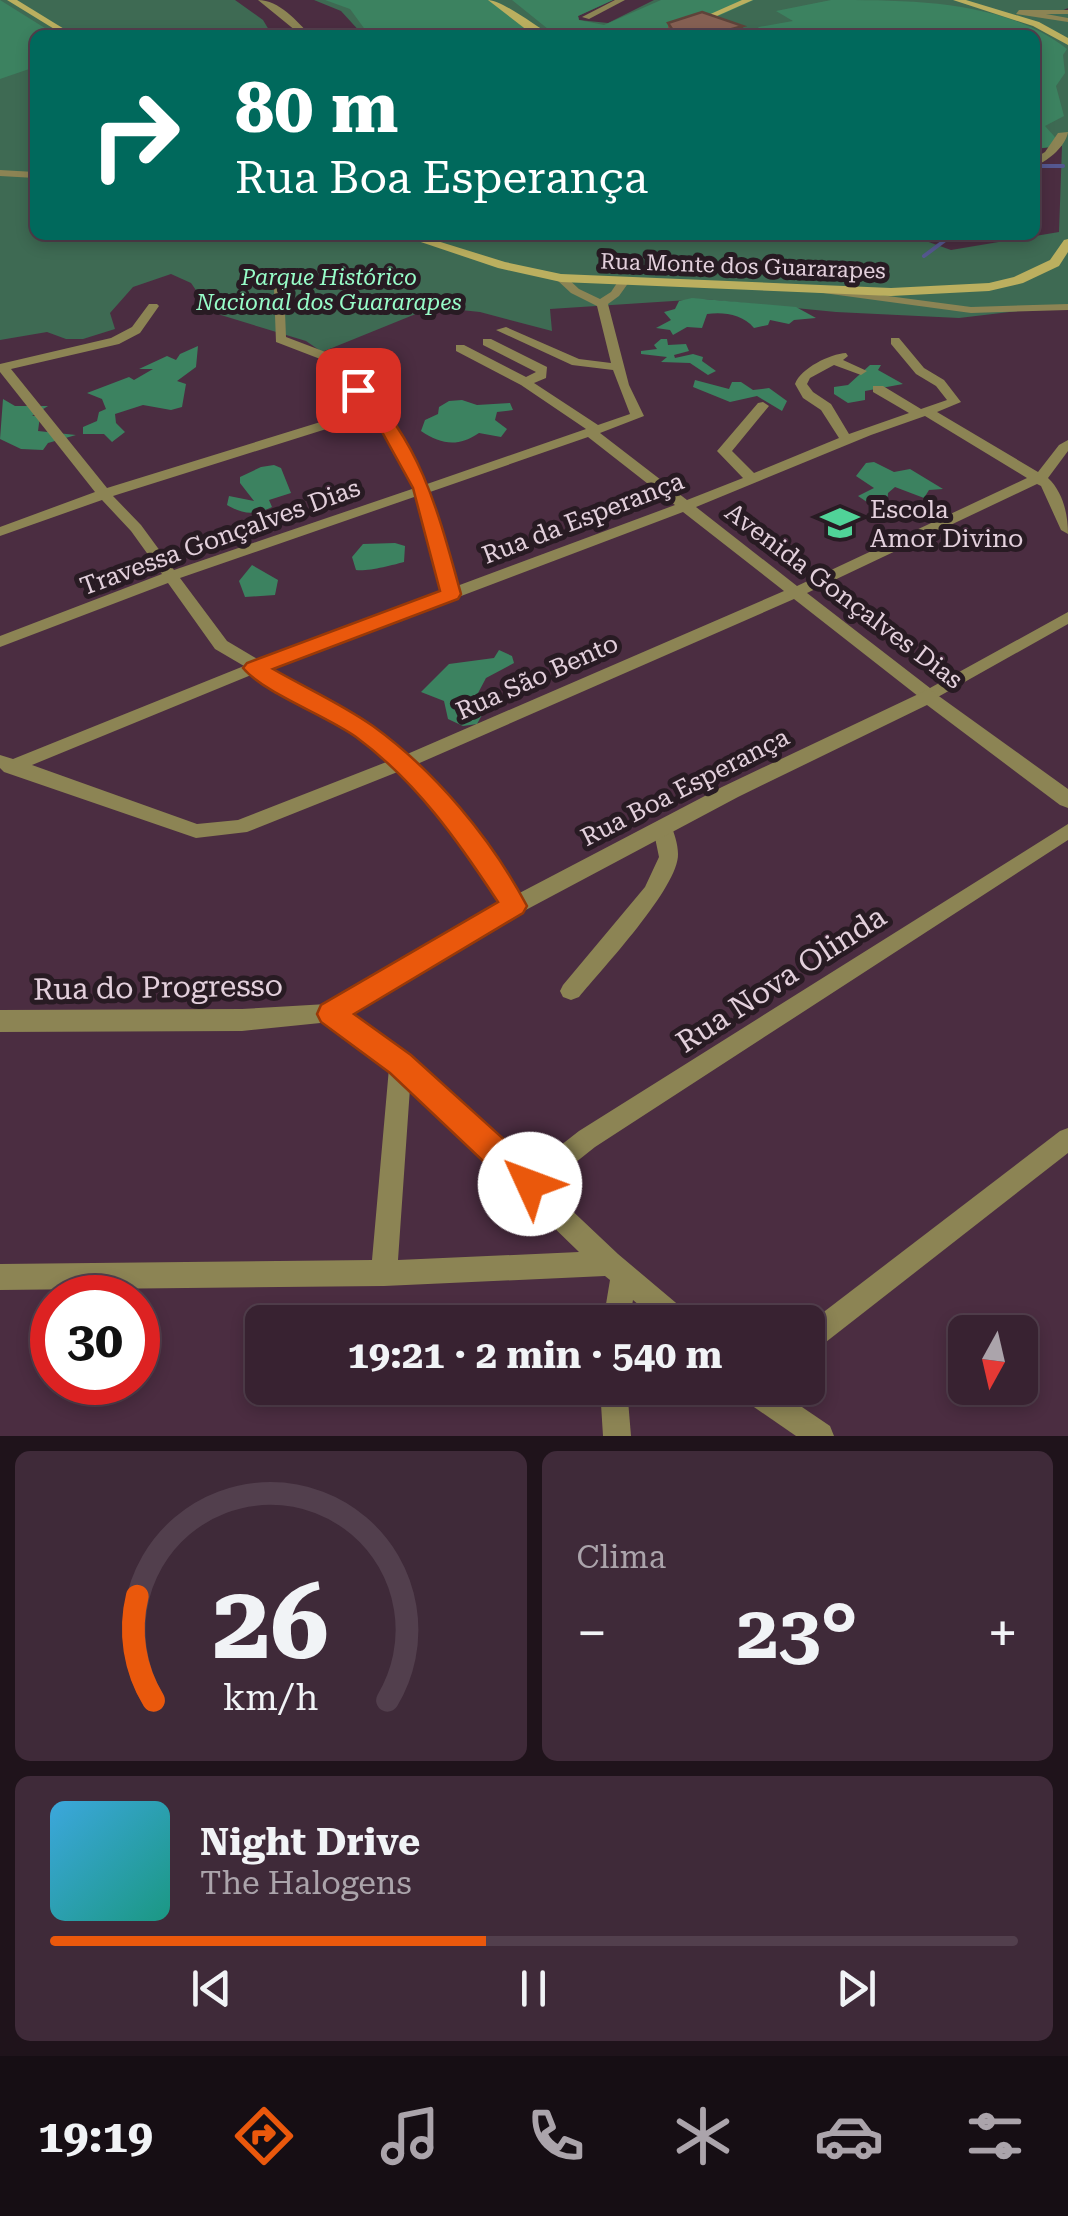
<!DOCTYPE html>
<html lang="pt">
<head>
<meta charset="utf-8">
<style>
	:root { --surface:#382231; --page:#3f2a39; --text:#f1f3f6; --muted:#aba4ab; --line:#523f4d; --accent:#ea580c }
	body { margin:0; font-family:"Roboto Serif",serif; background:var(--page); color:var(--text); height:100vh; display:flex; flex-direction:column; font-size:38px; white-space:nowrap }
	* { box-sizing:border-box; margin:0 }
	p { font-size:32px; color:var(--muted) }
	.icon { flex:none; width:55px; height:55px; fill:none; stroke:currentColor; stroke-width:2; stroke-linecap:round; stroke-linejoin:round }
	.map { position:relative; height:1436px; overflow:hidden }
	.side { display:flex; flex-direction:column; gap:15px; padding:15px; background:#1f131b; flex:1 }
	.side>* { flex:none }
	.top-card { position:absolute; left:30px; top:30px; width:1010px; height:210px; border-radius:15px; box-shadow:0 5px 15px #0003,0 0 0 2px var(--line); background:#00695c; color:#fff; overflow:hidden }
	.needle { width:65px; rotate:188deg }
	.buttons { position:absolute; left:948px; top:1315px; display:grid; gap:20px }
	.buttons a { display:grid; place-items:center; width:90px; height:90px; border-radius:15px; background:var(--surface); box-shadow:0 5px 15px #0003,0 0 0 2px var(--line); font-size:50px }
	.speed { position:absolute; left:30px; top:1275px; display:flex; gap:20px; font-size:50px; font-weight:700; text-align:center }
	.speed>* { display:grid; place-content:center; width:130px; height:130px; border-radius:50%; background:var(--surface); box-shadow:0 5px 15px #0003,0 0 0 2px var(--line); line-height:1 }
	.speed .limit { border:15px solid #d22; background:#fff; color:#111 }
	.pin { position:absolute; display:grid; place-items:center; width:85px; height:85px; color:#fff; margin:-42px; border-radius:20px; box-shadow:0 5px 15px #0006 }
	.me { position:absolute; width:110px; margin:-55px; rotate:313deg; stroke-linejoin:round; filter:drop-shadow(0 0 8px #0008) }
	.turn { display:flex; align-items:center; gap:35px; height:210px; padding:0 40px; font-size:45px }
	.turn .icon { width:130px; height:130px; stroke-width:2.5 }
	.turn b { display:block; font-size:70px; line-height:85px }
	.big { font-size:75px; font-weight:700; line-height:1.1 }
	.side .tile { flex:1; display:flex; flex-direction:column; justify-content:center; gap:15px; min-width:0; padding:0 35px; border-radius:15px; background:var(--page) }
	.side .dial { align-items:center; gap:0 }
	.dial svg { height:260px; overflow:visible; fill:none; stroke:var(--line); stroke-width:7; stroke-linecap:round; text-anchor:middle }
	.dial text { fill:var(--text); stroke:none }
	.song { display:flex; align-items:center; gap:30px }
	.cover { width:120px; height:120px; border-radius:15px; background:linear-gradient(135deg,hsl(200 70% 55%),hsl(170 70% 35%)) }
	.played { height:10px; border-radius:5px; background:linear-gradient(90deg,var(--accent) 45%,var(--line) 45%) }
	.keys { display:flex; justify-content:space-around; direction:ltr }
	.heat { display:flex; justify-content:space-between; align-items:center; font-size:55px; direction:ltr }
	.side .tiles { flex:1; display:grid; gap:15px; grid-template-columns:1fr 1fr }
	.tile:last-child { grid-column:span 2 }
	.trip { position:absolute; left:245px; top:1305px; width:580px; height:100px; border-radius:15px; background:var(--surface); box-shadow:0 5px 15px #0003,0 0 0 2px var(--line); font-weight:700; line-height:100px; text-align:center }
	.dock { display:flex; height:160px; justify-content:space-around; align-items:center; background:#160e14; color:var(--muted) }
	.dock .icon { width:70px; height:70px }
	.dock .current { color:var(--accent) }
	.dock b { font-size:45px; color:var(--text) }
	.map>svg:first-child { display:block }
</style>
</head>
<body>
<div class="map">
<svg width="1068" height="1436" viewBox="0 0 1068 1436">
	<rect width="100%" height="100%" fill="#4b2d41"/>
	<path fill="#3e6a53" d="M0,0H235L263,20L272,35H35V235H909L951,250L1059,232L1062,146L1035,149V35H363L341,11L314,0H613L578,16L579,20L608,23L654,0H1068V8L1059,12L1068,14V305L959,318L836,312L704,299L550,309L552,331L480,312L433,307L322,352L306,341L211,312L191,283L171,274L133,287L110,313L115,329L83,339H66L47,332L0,340Z"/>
	<g fill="#3c8260">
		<path d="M0,0L56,35H35V67L0,79Z"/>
		<path d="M325,0H489L542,35H369L350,9Z"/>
		<path d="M512,0H613L578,16L579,20L604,25L661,0H754L676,35H563L548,29Z"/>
		<path d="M831,0C910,0 1005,0 1067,49L1063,55L1065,73L1056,86L1064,116L1045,126L1062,145L1035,149V35H749L759,27L793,21L776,11Z"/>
		<path d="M692,298L796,307L816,318L794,320L789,324L770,320L768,325L754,328C742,314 724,312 707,314L702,328L687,327L673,335L670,330L656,328L671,320L664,312L675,309L679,301Z"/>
		<path d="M661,339H667L668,345L686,344L689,351L674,355L675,358L693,354L703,357L702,361L716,371L708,375L690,363L661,362L667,357L641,354V351L657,349L654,345Z"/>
		<path d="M198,346L196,367L177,381L186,384L182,407L171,410L143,405L115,414L116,423L125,432L112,442L104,434H83V427L97,421L99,412L106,409L102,399L87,393L129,377L134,380L153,369H139L167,356L176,360L180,354Z"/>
		<path d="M870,365H881L878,370L903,384L865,391V400L848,403L834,394V387L848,385Z"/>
		<path d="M695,380L729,389L732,382H741L753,390L769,388L787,401L782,411L757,396L730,402L693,387Z"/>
		<path d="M3,399L15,406H48L32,416H40L38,431L76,435L48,443L43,450L21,449L0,439Z"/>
		<path d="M462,400L477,405L510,403L513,410L497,412L495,420L507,429L501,437L479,433C458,447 442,445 421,431L425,420L438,414L439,407L449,401Z"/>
		<path d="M874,462L894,472L910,469L943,489L929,490L924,498L895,487L888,493L887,505L876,508L858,496L874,488L856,476L866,463Z"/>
		<path d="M274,465L281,468L291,493L269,500L272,507C255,515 244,515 227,505L229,496L254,501L240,483V477L261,467Z"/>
		<path d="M395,543L405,546L404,562C393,565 366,572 356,570L352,557L363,544Z"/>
		<path d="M252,565L278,580L275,595L245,597L239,581Z"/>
		<path d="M499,650L512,656L514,663L486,678L477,695L482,715L477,724L463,726L448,719L444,701L421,692L449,664L494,658Z"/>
	</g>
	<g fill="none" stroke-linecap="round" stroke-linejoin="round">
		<g stroke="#555890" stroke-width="4">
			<path d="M1035,166H1063"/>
			<path d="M924,256L952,235"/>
		</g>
		<g fill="#8c8454" fill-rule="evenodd">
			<path d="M615,0H625L589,19L582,17Z"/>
			<path d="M1019,10H1068V14H1046L1068,18V22L1016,14Z"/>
			<path d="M0,170L35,172V178L0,176Z"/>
			<path d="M557,276H565L579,289L600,299L611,292L619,280L629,282L619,296L608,304L629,385L644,416L600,433L687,500L743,478L717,451L758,403L763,402L769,406L732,451L754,473L839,438L821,410L803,398L795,384C801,368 830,354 846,353L848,356L843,360L867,371L861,375L834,365L810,378L807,384L813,392L831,404L849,434L909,413L873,392V386H883L921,409L947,400L936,386L916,374L891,344V338H899L924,368L944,380L961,402L937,412L1038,472L1059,445L1068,440V451L1048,478C1063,492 1068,514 1068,534L1061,530L1041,486L1037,484L807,593L930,688L1068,612V624L929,702L923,700L794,599L415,765L467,819L521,900L524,906L521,912L514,914L507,912L453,829L400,771L247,832L196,838L4,772L0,768V755L13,759L244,666L215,649L168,583L0,647V636L162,574L131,531L102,500L0,536V527L95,492L0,372V364L111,338L132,327L149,304H157L159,306L140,333L119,344L11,369L107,488L369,407L328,362L276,342L274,289L284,287L286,337L336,356L383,406L427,484L586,429L521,385L456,351V345H464L526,377L536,372L483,345V339H491L547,367L546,378L534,383L598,425L630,414L613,370L572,365L496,330L506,327L579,359L611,363L597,306L571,293L557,280ZM374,414L415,488L174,570L141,525L113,496ZM925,416L1027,478L797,586L696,507L871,435ZM588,437L675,505L457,586L430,492ZM417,496L443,592L259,660L227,641L180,578ZM683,512L784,591L405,755L369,726L271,668ZM256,673L357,734L389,761L238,820L197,824L32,765Z"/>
			<path d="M820,287L971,307L1068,304V310L971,313L816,292L814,290Z"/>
			<path d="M663,821L670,823C674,832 678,844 678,854C679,887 602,969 579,997L571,1000L563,997L560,991L563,985L645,887L659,857L653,828L656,823Z"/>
			<path d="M1068,824V840L595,1147L546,1186L618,1254L688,1313L692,1322H659L633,1300L629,1322H603L610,1280L605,1276L384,1286L0,1290V1264L372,1260L389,1068L323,1021L320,1014L323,1007L331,1005L339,1007L409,1057L529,1170L579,1131ZM410,1088L579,1252L398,1260Z"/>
			<path d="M1068,1128V1153L817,1349L808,1353V1324L1060,1131Z"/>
			<path d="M600,1388H627L631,1436H603Z"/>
			<path d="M737,1388H774L830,1426L834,1436H796L741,1398Z"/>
		</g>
		<g fill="#8c8454" fill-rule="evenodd">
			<path d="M258,0C279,0 297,21 310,35H301Z"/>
			<path d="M1068,132C1066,145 1050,160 1035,166V158L1045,152L1058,133Z"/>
			<path d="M929,689L1068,789V808L1060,805L927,705L738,797L522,912L340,1021L242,1031L0,1032V1010L242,1009L327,1004L506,900L722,787Z"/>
		</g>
		<g fill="#bbaf5f" fill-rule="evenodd">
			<path d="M7,0H17L74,35H64Z"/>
			<path d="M488,0C502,0 537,27 551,35L528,31Z"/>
			<path d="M742,0H753L674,35H663Z"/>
			<path d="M953,0H966L1039,22L1068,38V45L1033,26Z"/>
			<path d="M400,235H418L505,262L561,274L891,288L989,283L1014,277L1050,260L1064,240L1068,239V252L1059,266L1023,283L989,291L891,296L561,282L498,268Z"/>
		</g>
	</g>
	<path fill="#735347" d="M668,23L742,35H668Z"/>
	<path fill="#5e433a" d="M743,26L742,35H710Z"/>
	<path fill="#866053" stroke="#5e433a" stroke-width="2.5" d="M702,12L743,26L710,35H676L668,23Z"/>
	<path fill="#ea580c" stroke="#983908" stroke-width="2.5" d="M352,386H363C422,442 440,519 461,594L458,599L273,669C306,688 342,704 373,726C435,771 491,838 527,906L523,913L354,1014L411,1055L541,1173L545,1184L541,1195L530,1199L519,1195L390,1073L321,1022L317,1014L321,1005L498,902C458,841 416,781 356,737C327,716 264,693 243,668L247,663L440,591L413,488L371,412L349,390Z"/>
	<defs>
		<g id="school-bare" transform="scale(3)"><path d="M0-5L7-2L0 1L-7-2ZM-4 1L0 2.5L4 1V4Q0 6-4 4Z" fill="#50d398" stroke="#281b23" stroke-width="2.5" paint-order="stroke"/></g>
	</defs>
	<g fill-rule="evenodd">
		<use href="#school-bare" x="840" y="523"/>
	</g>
	<g text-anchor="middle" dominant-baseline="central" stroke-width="10" stroke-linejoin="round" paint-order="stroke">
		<g font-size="22" fill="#e3d0dc" stroke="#281b23">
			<text transform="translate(743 266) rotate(2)">Rua Monte dos Guararapes</text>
		</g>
		<g font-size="22" font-style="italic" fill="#97fcc8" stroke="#281b23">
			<text x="329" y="277">Parque Histórico<tspan x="329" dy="25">Nacional dos Guararapes</tspan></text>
		</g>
		<g font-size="25" fill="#e3d0dc" stroke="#281b23" text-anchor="start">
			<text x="870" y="509">Escola<tspan x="870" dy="29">Amor Divino</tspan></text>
		</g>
		<g font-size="25" fill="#e3d0dc" stroke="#281b23">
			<text transform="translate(583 518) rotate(-21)">Rua da Esperança</text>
			<text transform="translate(220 537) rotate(-20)">Travessa Gonçalves Dias</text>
			<text transform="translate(844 596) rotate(37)">Avenida Gonçalves Dias</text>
			<text transform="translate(537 677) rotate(-24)">Rua São Bento</text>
			<text transform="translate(685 787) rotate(-27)">Rua Boa Esperança</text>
		</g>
		<g font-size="30" fill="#e3d0dc" stroke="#281b23">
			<text transform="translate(781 979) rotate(-33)">Rua Nova Olinda</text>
			<text transform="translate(158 987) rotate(-1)">Rua do Progresso</text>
		</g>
	</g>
</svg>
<div class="buttons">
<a><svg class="needle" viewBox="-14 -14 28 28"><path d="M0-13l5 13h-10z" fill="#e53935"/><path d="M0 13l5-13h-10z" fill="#aba4ab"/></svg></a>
</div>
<div class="speed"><div class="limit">30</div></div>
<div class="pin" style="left:358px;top:390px;background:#d93025"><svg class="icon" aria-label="arrive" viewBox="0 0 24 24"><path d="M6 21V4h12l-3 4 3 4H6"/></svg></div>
<svg class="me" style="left:530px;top:1184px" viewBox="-20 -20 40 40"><circle r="19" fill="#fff"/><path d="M0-13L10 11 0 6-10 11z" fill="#ea580c"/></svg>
<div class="trip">19:21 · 2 min · 540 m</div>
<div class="top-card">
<div class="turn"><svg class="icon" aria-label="right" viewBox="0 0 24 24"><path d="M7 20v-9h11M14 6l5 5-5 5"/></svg><div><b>80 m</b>Rua Boa Esperança</div></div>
</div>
</div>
<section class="side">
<div class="tiles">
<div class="tile dial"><svg viewBox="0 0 100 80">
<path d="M14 69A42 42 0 1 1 86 69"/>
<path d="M14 69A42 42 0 0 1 9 37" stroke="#ea580c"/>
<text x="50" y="56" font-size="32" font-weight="700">26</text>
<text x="50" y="72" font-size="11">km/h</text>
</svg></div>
<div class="tile"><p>Clima</p>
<div class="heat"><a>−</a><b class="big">23°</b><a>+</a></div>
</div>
<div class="tile">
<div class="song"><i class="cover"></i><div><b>Night Drive</b><p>The Halogens</p></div></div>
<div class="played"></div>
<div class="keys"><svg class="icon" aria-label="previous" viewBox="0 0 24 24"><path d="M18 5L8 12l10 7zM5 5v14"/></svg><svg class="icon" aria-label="pause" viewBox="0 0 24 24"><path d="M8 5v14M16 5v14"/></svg><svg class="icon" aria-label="next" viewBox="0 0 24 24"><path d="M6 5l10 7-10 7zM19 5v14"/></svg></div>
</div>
</div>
</section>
<nav class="dock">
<b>19:19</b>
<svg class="icon current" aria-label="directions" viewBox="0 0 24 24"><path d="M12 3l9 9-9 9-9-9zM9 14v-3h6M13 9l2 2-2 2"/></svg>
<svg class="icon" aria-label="music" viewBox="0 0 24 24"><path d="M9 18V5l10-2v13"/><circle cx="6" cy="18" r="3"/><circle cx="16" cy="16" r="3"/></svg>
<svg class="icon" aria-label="phone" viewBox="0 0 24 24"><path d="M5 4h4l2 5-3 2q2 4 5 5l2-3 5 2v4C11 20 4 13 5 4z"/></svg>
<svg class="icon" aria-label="climate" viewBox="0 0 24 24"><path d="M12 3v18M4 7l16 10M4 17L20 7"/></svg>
<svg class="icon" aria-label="car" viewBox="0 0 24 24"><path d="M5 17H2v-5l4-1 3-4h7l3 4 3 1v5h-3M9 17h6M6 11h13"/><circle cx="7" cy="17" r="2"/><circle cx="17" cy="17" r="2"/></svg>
<svg class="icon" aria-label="filters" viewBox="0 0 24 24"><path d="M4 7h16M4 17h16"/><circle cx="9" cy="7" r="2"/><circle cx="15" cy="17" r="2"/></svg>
</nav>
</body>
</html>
